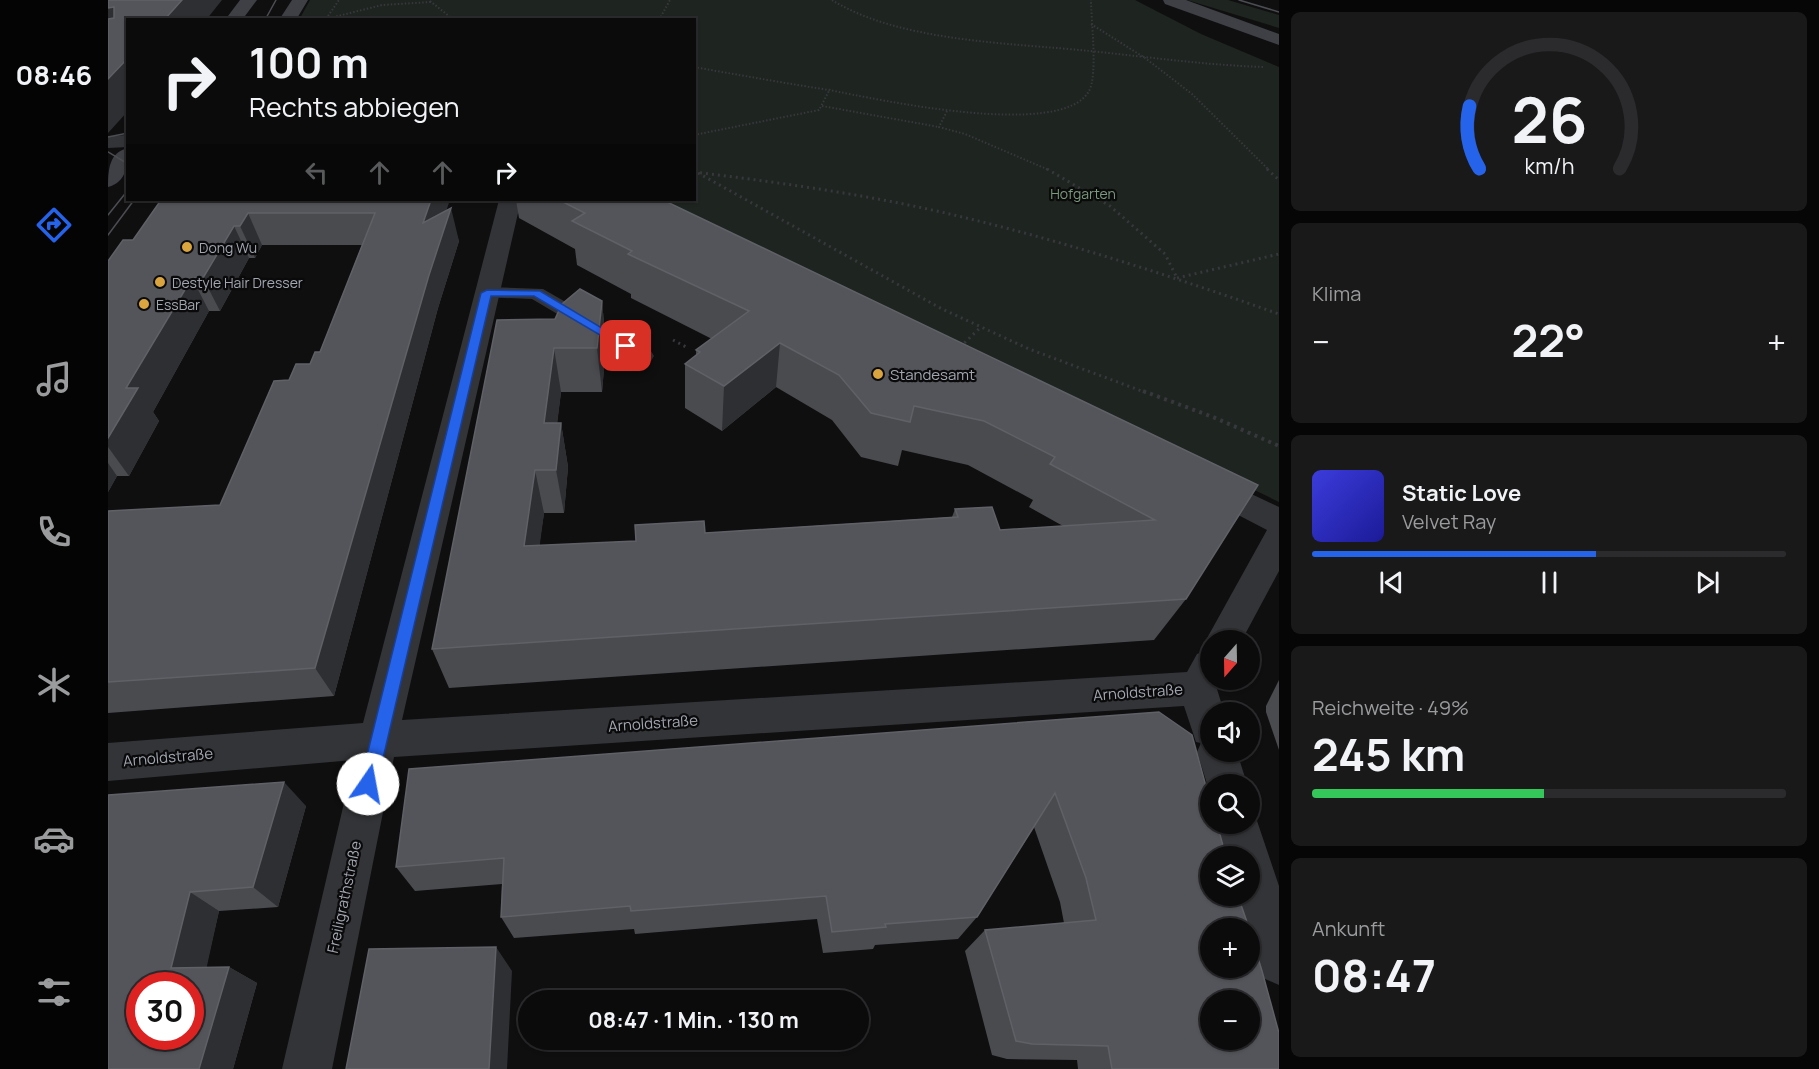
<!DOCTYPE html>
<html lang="de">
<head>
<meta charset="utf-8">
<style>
	:root { --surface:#0b0b0c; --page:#19191a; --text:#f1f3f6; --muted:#9a9b9d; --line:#2b2b2d; --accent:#2563eb }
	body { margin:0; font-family:Manrope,sans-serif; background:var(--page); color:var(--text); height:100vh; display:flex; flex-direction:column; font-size:22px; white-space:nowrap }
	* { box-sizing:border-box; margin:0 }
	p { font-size:20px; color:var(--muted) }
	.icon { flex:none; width:33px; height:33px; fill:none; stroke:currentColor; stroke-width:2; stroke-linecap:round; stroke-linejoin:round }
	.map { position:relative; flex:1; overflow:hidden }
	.drawer { display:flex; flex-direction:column; gap:12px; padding:12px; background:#060607; width:540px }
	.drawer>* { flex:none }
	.guide { position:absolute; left:18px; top:18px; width:570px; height:183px; border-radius:0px; box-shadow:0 2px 4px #0004,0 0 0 2px var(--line); background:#0b0b0c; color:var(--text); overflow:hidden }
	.needle { width:39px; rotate:200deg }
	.buttons { position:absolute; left:1092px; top:630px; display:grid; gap:12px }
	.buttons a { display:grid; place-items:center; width:60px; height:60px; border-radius:50%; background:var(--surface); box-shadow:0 2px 4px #0004,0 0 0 2px var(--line); font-size:30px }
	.speed { position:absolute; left:18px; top:972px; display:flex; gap:12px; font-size:30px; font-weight:700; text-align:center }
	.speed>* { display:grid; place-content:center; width:78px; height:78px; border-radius:50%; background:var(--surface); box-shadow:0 2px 4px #0004,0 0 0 2px var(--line); line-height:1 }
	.speed .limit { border:9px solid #d22; background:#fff; color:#111 }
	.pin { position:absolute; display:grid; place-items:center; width:51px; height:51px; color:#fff; margin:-26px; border-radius:12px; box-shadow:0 3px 9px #0006 }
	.me { position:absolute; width:66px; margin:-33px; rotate:12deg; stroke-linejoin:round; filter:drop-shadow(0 0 4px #0008) }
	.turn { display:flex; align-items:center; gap:21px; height:126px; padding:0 24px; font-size:27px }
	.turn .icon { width:78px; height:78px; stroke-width:2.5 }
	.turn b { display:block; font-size:42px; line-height:51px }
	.lanes { display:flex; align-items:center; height:57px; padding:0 24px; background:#0003; justify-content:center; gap:30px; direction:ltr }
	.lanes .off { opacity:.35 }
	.big { font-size:45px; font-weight:700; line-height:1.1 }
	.drawer .card { flex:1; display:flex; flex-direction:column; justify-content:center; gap:9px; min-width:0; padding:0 21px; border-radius:9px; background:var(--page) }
	.drawer .dial { align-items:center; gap:0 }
	.dial svg { height:156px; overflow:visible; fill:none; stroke:var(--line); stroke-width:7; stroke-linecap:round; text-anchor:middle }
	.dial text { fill:var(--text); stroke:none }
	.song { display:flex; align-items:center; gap:18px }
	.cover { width:72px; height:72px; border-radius:9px; background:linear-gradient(135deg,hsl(240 70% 55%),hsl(240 70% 35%)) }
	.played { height:6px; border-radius:3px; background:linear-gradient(90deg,var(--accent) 60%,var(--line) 60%) }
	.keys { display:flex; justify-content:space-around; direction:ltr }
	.heat { display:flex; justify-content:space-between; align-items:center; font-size:33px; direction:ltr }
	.charge { height:9px; border-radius:4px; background:linear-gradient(90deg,#34c759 49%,var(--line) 0) }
	.trip { position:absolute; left:410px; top:990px; width:351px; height:60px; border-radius:30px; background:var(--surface); box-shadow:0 2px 4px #0004,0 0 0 2px var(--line); font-weight:700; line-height:60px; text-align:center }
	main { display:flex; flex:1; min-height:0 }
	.dock { display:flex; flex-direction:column; width:108px; justify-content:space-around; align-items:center; background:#040405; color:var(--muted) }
	.dock .icon { width:42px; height:42px }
	.dock .selected { color:var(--accent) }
	.dock b { font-size:27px; color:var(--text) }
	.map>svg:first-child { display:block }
</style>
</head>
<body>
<main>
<nav class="dock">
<b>08:46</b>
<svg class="icon selected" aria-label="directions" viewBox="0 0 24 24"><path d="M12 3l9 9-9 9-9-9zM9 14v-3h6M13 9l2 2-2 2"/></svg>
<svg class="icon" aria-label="music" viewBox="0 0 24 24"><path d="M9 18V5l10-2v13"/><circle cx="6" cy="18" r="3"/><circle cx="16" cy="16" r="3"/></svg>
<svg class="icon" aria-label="phone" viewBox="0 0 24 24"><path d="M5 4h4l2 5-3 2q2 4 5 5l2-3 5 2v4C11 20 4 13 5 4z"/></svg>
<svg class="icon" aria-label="climate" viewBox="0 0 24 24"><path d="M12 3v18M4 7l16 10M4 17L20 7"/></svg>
<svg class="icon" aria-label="car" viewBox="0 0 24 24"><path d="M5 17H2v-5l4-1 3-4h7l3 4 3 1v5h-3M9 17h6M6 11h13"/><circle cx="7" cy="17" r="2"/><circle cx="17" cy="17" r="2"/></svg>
<svg class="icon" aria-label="filters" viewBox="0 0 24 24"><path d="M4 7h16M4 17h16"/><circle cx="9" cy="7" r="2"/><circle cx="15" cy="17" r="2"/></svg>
</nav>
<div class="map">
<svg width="1171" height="1069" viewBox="0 0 1171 1069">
	<rect width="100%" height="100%" fill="#0f0f10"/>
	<g fill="#1e241f">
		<path d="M202,0H1027L1093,34L1171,67V502L548,200H586V20H191Z"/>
		<path d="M1079,0H1120L1171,15V28Z"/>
	</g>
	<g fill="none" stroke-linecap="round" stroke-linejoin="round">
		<g stroke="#37383c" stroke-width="2" stroke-dasharray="1.5 2" stroke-linecap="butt">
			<path d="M724,0C791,42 904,43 982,51C1040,57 1097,65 1155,67"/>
			<path d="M322,1L346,20"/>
			<path d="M220,16L231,0"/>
			<path d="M218,19L274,5L323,2"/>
			<path d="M551,20L562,0"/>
			<path d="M983,24L1037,58L1084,94L1161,170"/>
			<path d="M586,67C631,75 676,83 721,90C768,99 954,140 981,91C990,75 983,19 983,0"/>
			<path d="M714,106L831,127"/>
			<path d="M839,111L831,127L857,134L941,170"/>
			<path d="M586,135L711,110L722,89"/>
		</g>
		<g stroke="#37383c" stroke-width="3" stroke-dasharray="2 4" stroke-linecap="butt">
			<path d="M939,169L1002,206L1057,254L1069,278"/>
			<path d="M1159,169L1171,180"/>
			<path d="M586,172C675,183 763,195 850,216C959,242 1066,277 1171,314"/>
			<path d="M590,173L834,309L921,349L1039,393"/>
			<path d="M1069,278L1171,254"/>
			<path d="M565,340L580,348"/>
			<path d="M852,347L873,327"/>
		</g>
		<path stroke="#37383c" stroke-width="4" stroke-dasharray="3 4.5" stroke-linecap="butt" d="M1035,391L1105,417L1171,446"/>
		<path fill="#333437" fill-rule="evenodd" d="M379,287L435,289L543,351L546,356L543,361L536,362L529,361L424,299L372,297L370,293L372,289Z"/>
		<g fill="#333437" fill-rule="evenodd">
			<path d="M20,135V147L0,148V136Z"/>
			<path d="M391,200H413L294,720L1079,672L1089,654L1102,649L1098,640L1159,530L1086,492L1081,484L1086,476L1097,472L1171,507V571L1134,640H1102V680H1114L1109,689L1116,712H1102V752H1129L1139,784H1102V793L1089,752L1093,743L1088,742L1076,706L286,757L224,1069H174L246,760L0,781V743L255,723Z"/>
			<path d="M1142,808L1145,809L1171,886V985L1155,978L1130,896H1142V856H1119L1109,824H1142Z"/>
		</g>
		<g fill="#3f4045" fill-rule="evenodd">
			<path d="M132,0H149L134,20H117Z"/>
			<path d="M184,0H200L188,20H171Z"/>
			<path d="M1055,0H1078L1171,34V45L1057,4Z"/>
			<path d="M20,148C20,164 19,182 0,187C0,170 1,152 20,148Z"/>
		</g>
		<g stroke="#4c4d52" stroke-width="1.5">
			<path d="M1131,0L1171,12"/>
			<path d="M157,20L168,0"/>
			<path d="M0,137L20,133"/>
			<path d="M0,152L20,164"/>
			<path d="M0,215L20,190"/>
			<path d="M0,235L26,200"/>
		</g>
	</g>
	<g fill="#4a4b4f">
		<path d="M53,200L338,211L351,241L330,308L226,696L0,713V511L112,505L181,380L202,364L212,352L254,245H154L147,258H141L112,311H101L45,412L51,421L21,476H9L0,492V261L25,240Z"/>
		<path d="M408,200H555L1150,485L1078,599L1046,640L341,688L324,649L447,319L494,301L498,345L494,392H453L449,423H453L460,467L456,513H436L431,546L528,541L597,533L844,517L847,509L892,530L955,526L921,507L925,500L860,465L794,450L790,466L753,457L724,420L668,387L614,431L577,408V364L588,356V350L604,339L523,298V294L469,265L467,249L411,218Z"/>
		<path d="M1171,680V750L1158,712V706Z"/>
		<path d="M1051,712L1171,1069H970L969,1060L899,1059L884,1055L857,951L877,930L956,923L952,902L926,827L869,917L850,939L767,945L765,949L715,953L709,919L527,934L526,929L406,938L393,917L394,884L307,891L288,867Z"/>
		<path d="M0,795L198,806L170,907L111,911L98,967H121L149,983L125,1069Z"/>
	</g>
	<g fill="#2e2f32">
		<path d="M74,0H114L98,20H56Z"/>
		<path d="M6,7L20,35L0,43V8Z"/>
		<path d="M20,58V111L0,133V79Z"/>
		<path d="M323,200H342L323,255L315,223Z"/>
		<path d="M343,208L351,241L330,308L226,696L207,668L321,275Z"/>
		<path d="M140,213L154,245L147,258L132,226Z"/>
		<path d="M126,226L141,258L112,311L95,278Z"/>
		<path d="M84,278L101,311L45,412L51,421L21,476L0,447V438L18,388Z"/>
		<path d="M494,301L498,345L494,392L489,348Z"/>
		<path d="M672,343L668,387L614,431L616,386Z"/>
		<path d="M446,348L453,392L444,467L436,423Z"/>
		<path d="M453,423L460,467L456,513L448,470Z"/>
		<path d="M0,463L9,476L0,492Z"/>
		<path d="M427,470L436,513L426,588L416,546Z"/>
		<path d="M176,782L198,806L170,907L145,887Z"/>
		<path d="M82,892L111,911L95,984L63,968Z"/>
		<path d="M388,947L404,971L399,1069H381Z"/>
		<path d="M121,967L149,983L125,1069H91Z"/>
	</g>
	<g fill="#53555a" stroke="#606167" stroke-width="1.5" fill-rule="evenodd">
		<path d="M0,0H74L56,20H20V58L0,79V19L6,18V7L0,8Z"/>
		<path d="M53,200H323L315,223L343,208L321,275L207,668L0,682V511L112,505L166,381L181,380L188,364H202L207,352H212L267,213H140L132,226H126L95,278H84L18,388H30L0,438V261L15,240H25Z"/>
		<path d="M451,200H555L1150,485L1078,599L324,649L389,320L447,319L454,304L472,289L494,301L489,348H446L436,423H453L448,470H427L416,546L528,541L527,525L596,521L597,533L850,517L847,509L884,507L892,530L1047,520L942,464L947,457L876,421L806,406L802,422L763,413L731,375L672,343L616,386L577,364L592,352L588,350L641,311L520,254L524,251L464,221L477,213Z"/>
		<path d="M1051,712L1084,735L1102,801V824H1109L1118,856H1102V896H1130L1141,928H1102V968H1142V932L1154,971L1171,1033V1069H1004L1000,1046L924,1044L908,1041L877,930L988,920L978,878L947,793L869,917L777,924L778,927L724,932L718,896L523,911L522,906L393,917L396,858L288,867L301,769ZM1102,1000H1142V1040H1102Z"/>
		<path d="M176,782L145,887L82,892L63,968L121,967L91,1069H0V795ZM32,986H82V1036H32Z"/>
		<path d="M388,947L381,1069H238L261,949Z"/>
	</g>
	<path fill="#2563eb" stroke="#184099" stroke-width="1.5" d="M379,290L432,291L524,346L518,349L514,348L426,296H383L269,784L266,790L260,792L254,790L252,784L373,293Z"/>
	<g fill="#daa53e" stroke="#0a0a0b" stroke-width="2">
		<circle cx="79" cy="247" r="6"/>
		<circle cx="52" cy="282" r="6"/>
		<circle cx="36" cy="304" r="6"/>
		<circle cx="770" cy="374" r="6"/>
	</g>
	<g text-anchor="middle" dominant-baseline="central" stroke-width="4.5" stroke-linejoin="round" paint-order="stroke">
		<g font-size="14" fill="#7b997d" stroke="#0a0a0b">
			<text x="975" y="193">Hofgarten</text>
		</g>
		<g font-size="14" fill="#a2a6b0" stroke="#0a0a0b" text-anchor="start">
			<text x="91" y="247">Dong Wu</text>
			<text x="64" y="282">Destyle Hair Dresser</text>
			<text x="48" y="304">EssBar</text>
		</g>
		<g font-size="15" fill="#a2a6b0" stroke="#0a0a0b" text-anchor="start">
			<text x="782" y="374">Standesamt</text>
		</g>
		<g font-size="15" fill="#a2a6b0" stroke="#0a0a0b">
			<text transform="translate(1030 692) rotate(-4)">Arnoldstraße</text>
			<text transform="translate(545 723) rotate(-4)">Arnoldstraße</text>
			<text transform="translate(60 757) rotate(-5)">Arnoldstraße</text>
			<text transform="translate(236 897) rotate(-78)">Freiligrathstraße</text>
		</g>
	</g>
</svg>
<div class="buttons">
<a><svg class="needle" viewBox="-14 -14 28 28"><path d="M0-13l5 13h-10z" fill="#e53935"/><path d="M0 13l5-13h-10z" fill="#9a9b9d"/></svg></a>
<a><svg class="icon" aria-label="sound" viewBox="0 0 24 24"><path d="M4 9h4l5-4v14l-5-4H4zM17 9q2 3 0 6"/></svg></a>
<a><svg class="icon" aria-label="search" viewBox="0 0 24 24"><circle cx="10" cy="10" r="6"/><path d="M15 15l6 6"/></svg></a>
<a><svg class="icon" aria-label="layers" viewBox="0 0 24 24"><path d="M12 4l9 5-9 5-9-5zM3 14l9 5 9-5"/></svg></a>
<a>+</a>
<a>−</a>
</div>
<div class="speed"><div class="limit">30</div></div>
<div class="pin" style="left:518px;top:346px;background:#d93025"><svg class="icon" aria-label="arrive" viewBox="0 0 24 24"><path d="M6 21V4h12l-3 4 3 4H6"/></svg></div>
<svg class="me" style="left:260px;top:784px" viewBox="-20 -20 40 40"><circle r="19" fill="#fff"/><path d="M0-13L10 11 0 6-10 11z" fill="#2563eb"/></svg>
<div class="trip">08:47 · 1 Min. · 130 m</div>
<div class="guide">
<div class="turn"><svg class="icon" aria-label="right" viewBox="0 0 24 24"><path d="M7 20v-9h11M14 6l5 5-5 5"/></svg><div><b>100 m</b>Rechts abbiegen</div></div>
<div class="lanes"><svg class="icon off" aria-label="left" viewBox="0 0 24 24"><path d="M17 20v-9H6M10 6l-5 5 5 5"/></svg><svg class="icon off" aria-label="ahead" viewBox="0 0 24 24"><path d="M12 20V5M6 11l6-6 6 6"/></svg><svg class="icon off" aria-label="ahead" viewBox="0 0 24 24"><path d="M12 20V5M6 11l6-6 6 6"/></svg><svg class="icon" aria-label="right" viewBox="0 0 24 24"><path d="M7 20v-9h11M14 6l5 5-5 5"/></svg></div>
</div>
</div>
<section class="drawer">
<div class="card dial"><svg viewBox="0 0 100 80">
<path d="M14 69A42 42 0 1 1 86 69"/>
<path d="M14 69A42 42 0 0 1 9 37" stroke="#2563eb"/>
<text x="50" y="56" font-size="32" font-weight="700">26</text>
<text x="50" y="72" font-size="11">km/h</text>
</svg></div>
<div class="card"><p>Klima</p>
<div class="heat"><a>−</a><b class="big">22°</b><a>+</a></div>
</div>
<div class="card">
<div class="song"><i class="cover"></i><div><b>Static Love</b><p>Velvet Ray</p></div></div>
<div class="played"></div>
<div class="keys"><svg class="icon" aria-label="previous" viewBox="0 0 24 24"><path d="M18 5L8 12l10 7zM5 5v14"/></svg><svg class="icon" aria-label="pause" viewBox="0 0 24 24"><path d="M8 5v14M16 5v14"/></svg><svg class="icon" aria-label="next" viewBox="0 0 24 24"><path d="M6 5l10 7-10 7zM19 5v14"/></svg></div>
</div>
<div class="card"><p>Reichweite · 49%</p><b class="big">245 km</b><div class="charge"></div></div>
<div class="card"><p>Ankunft</p><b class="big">08:47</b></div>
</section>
</main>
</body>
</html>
